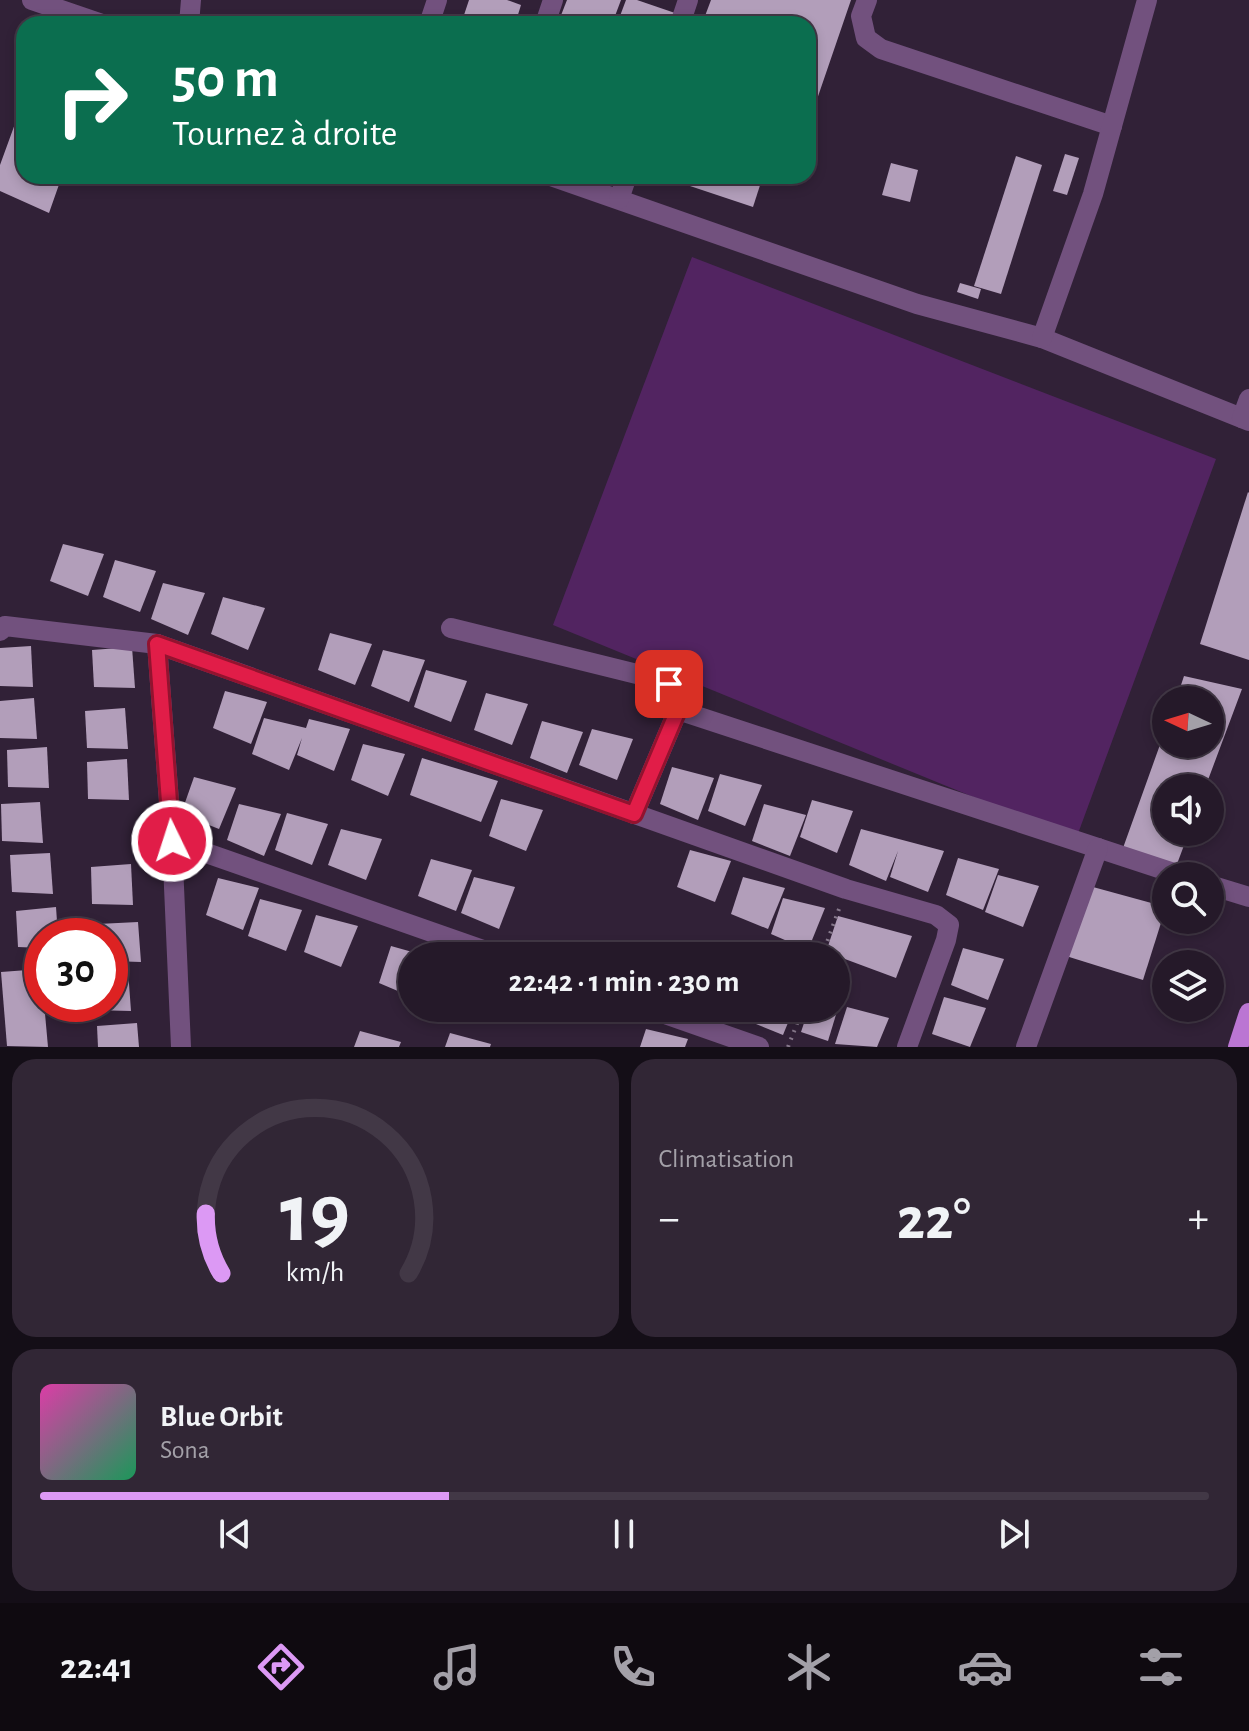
<!DOCTYPE html>
<html lang="fr">
<head>
<meta charset="utf-8">
<style>
	:root { --surface:#251929; --page:#312635; --text:#f1f3f6; --muted:#a3a0a8; --line:#423846; --accent:#dc99f4 }
	body { margin:0; font-family:"Alegreya Sans",sans-serif; background:var(--page); color:var(--text); height:100vh; display:flex; flex-direction:column; font-size:30px; white-space:nowrap }
	* { box-sizing:border-box; margin:0 }
	p { font-size:26px; color:var(--muted) }
	.icon { flex:none; width:44px; height:44px; fill:none; stroke:currentColor; stroke-width:2; stroke-linecap:round; stroke-linejoin:round }
	.map { position:relative; height:1047px; overflow:hidden }
	.drawer { display:flex; flex-direction:column; gap:12px; padding:12px; background:#140e17; flex:1 }
	.drawer>* { flex:none }
	.banner { position:absolute; left:16px; top:16px; width:800px; height:168px; border-radius:24px; box-shadow:0 4px 12px #0003,0 0 0 2px var(--line); background:#0b6e4f; color:#fff; overflow:hidden }
	.needle { width:52px; rotate:274deg }
	.buttons { position:absolute; left:1152px; top:686px; display:grid; gap:16px }
	.buttons a { display:grid; place-items:center; width:72px; height:72px; border-radius:50%; background:var(--surface); box-shadow:0 4px 12px #0003,0 0 0 2px var(--line); font-size:40px }
	.speed { position:absolute; left:24px; top:918px; display:flex; gap:16px; font-size:40px; font-weight:700; text-align:center }
	.speed>* { display:grid; place-content:center; width:104px; height:104px; border-radius:50%; background:var(--surface); box-shadow:0 4px 12px #0003,0 0 0 2px var(--line); line-height:1 }
	.speed .limit { border:12px solid #d22; background:#fff; color:#111 }
	.pin { position:absolute; display:grid; place-items:center; width:68px; height:68px; color:#fff; margin:-34px; border-radius:16px; box-shadow:0 4px 12px #0006 }
	.me { position:absolute; width:88px; margin:-44px; rotate:356deg; stroke-linejoin:round; filter:drop-shadow(0 0 6px #0008) }
	.turn { display:flex; align-items:center; gap:28px; height:168px; padding:0 24px; font-size:36px }
	.turn .icon { width:104px; height:104px; stroke-width:2.5 }
	.turn b { display:block; font-size:56px; line-height:68px }
	.big { font-size:60px; font-weight:600; line-height:1.1 }
	.drawer .tile { flex:1; display:flex; flex-direction:column; justify-content:center; gap:12px; min-width:0; padding:0 28px; border-radius:24px; background:var(--page) }
	.drawer .dial { align-items:center; gap:0 }
	.dial svg { height:208px; overflow:visible; fill:none; stroke:var(--line); stroke-width:7; stroke-linecap:round; text-anchor:middle }
	.dial text { fill:var(--text); stroke:none }
	.song { display:flex; align-items:center; gap:24px }
	.cover { width:96px; height:96px; border-radius:12px; background:linear-gradient(135deg,hsl(320 70% 55%),hsl(150 70% 35%)) }
	.played { height:8px; border-radius:4px; background:linear-gradient(90deg,var(--accent) 35%,var(--line) 35%) }
	.keys { display:flex; justify-content:space-around; direction:ltr }
	.heat { display:flex; justify-content:space-between; align-items:center; font-size:44px; direction:ltr }
	.drawer .tiles { flex:1; display:grid; gap:12px; grid-template-columns:1fr 1fr }
	.tile:last-child { grid-column:span 2 }
	.trip { position:absolute; left:398px; top:942px; width:452px; height:80px; border-radius:40px; background:var(--surface); box-shadow:0 4px 12px #0003,0 0 0 2px var(--line); font-weight:600; line-height:80px; text-align:center }
	.tabs { display:flex; height:128px; justify-content:space-around; align-items:center; background:#0f0a10; color:var(--muted) }
	.tabs .icon { width:56px; height:56px }
	.tabs .on { color:var(--accent) }
	.tabs b { font-size:36px; color:var(--text) }
	.map>svg:first-child { display:block }
</style>
</head>
<body>
<div class="map">
<svg width="1249" height="1047" viewBox="0 0 1249 1047">
	<rect width="100%" height="100%" fill="#312137"/>
	<path fill="#522461" d="M692,257L1216,459L1076,839L553,625Z"/>
	<g fill="#b29eba">
		<path d="M469,0H507L521,5L515,24H461Z"/>
		<path d="M567,0H621L612,24H562L558,23Z"/>
		<path d="M626,0H637L675,13L671,24H617Z"/>
		<path d="M711,0H851L813,111L808,109V24H702Z"/>
		<path d="M16,121L24,124V176H62L49,213L0,191V165Z"/>
		<path d="M1065,154L1079,158L1067,195L1053,191Z"/>
		<path d="M1016,156L1042,165L1001,294L974,286Z"/>
		<path d="M891,163L918,170L910,202L882,195Z"/>
		<path d="M694,176H763L753,207L690,186Z"/>
		<path d="M960,283L981,289L978,299L957,292Z"/>
		<path d="M1248,492L1249,493V660L1200,644Z"/>
		<path d="M63,544L104,554L88,596L50,581Z"/>
		<path d="M115,560L156,571L140,612L103,597Z"/>
		<path d="M163,583L205,593L188,635L151,619Z"/>
		<path d="M223,597L265,608L248,650L211,634Z"/>
		<path d="M330,633L372,644L355,685L318,670Z"/>
		<path d="M31,646L33,687L0,686V648Z"/>
		<path d="M132,647L135,688L94,687L92,650Z"/>
		<path d="M383,650L425,660L409,702L371,686Z"/>
		<path d="M426,670L467,681L451,722L414,707Z"/>
		<path d="M1184,676L1242,689L1205,788H1166V832H1189L1174,872L1123,848L1166,728V744H1210V700H1176Z"/>
		<path d="M225,691L267,702L251,744L213,728Z"/>
		<path d="M486,693L528,704L512,745L474,730Z"/>
		<path d="M34,698L37,739L0,738V701Z"/>
		<path d="M125,708L128,749L87,748L85,711Z"/>
		<path d="M264,718L306,728L309,719L350,729L334,771L297,755L302,738L289,770L252,754Z"/>
		<path d="M542,721L583,732L567,773L530,758Z"/>
		<path d="M592,729L633,739L617,780L579,765Z"/>
		<path d="M363,744L405,754L388,796L351,780Z"/>
		<path d="M47,747L49,788L8,787L7,750Z"/>
		<path d="M422,758L498,781L481,822L410,795Z"/>
		<path d="M127,759L129,800L88,799L87,762Z"/>
		<path d="M672,767L714,778L698,820L660,804Z"/>
		<path d="M720,774L762,785L745,826L708,811Z"/>
		<path d="M194,777L236,788L219,829L181,814Z"/>
		<path d="M501,799L543,810L526,851L489,836Z"/>
		<path d="M812,800L853,811L837,853L800,837Z"/>
		<path d="M40,802L43,843L2,841L1,804Z"/>
		<path d="M239,804L281,814L264,856L227,840Z"/>
		<path d="M764,804L806,815L790,856L752,841Z"/>
		<path d="M287,813L328,824L312,865L275,850Z"/>
		<path d="M341,829L382,839L366,880L328,865Z"/>
		<path d="M861,829L944,851L928,892L890,877L898,851L886,881L849,865Z"/>
		<path d="M690,850L731,861L715,902L677,887Z"/>
		<path d="M50,853L53,894L12,892L10,855Z"/>
		<path d="M958,858L999,869L983,910L946,895Z"/>
		<path d="M431,859L472,870L456,911L418,896Z"/>
		<path d="M131,864L133,905L92,904L91,867Z"/>
		<path d="M998,875L1039,886L1023,927L985,912Z"/>
		<path d="M474,877L515,887L499,929L461,913Z"/>
		<path d="M743,877L785,888L768,929L731,914Z"/>
		<path d="M218,878L259,888L243,930L206,915Z"/>
		<path d="M1093,887L1166,907L1143,980L1066,956Z"/>
		<path d="M783,898L825,908L808,950L771,934Z"/>
		<path d="M260,899L302,910L286,951L248,936Z"/>
		<path d="M56,907L58,936H42V948L18,947L16,911Z"/>
		<path d="M316,915L358,926L341,967L304,952Z"/>
		<path d="M838,916L912,936L896,978L826,952Z"/>
		<path d="M138,922L141,962L110,961V936H98V924Z"/>
		<path d="M391,946L423,955L412,956V997L379,983Z"/>
		<path d="M658,947L690,955V956H655Z"/>
		<path d="M963,948L1004,959L988,1000L951,985Z"/>
		<path d="M41,969L48,1047L7,1046L1,972Z"/>
		<path d="M128,970L131,1011L90,1010L89,1004H110V972Z"/>
		<path d="M944,997L986,1008L970,1047L932,1034Z"/>
		<path d="M847,1007L889,1018L877,1047L835,1044Z"/>
		<path d="M469,1008H515L508,1024Z"/>
		<path d="M750,1008H794L783,1035L746,1020Z"/>
		<path d="M809,1008H838L828,1041L801,1032Z"/>
		<path d="M137,1023L139,1047H98L97,1026Z"/>
		<path d="M646,1029L688,1039L685,1047H640Z"/>
		<path d="M360,1031L401,1042L399,1047H354Z"/>
		<path d="M450,1033L491,1044L490,1047H445Z"/>
	</g>
	<g fill="none" stroke-linecap="round" stroke-linejoin="round">
		<g stroke="#86788b" stroke-width="4" stroke-dasharray="2 6" stroke-linecap="butt">
			<path d="M822,956L839,909"/>
			<path d="M788,1047L803,1008"/>
		</g>
		<g stroke="#72517e" stroke-width="20">
			<path d="M32,0L102,24"/>
			<path d="M867,0L861,16L866,38L881,49L1112,126"/>
			<path d="M189,24L191,0"/>
			<path d="M429,24L437,0"/>
			<path d="M545,24L553,0"/>
			<path d="M680,24L688,0"/>
			<path d="M551,176L917,304L1042,338L1249,421"/>
			<path d="M619,199L627,176"/>
			<path d="M1042,338L1093,194L1147,0"/>
			<path d="M1242,418L1249,399"/>
			<path d="M451,628L661,680L669,684L678,710L634,814"/>
			<path d="M0,631L5,626L157,644L846,889L936,915L949,925L946,940L907,1047"/>
			<path d="M157,644L172,841L181,1047"/>
			<path d="M678,710L1183,876"/>
			<path d="M172,841L500,956"/>
			<path d="M1210,885L1249,897"/>
			<path d="M648,1008L759,1047"/>
			<path d="M1026,1047L1098,848"/>
		</g>
		<path stroke="#bb76d3" stroke-width="20" d="M1238,1047L1249,1013"/>
	</g>
	<g fill="none" stroke-linecap="round" stroke-linejoin="round">
		<g stroke="#92132f" stroke-width="20">
			<path id="route" d="M172,841L157,644L634,814L678,710L669,684"/>
		</g>
		<use href="#route" stroke="#e11d48" stroke-width="14"/>
	</g>
</svg>
<div class="buttons">
<a><svg class="needle" viewBox="-14 -14 28 28"><path d="M0-13l5 13h-10z" fill="#e53935"/><path d="M0 13l5-13h-10z" fill="#a3a0a8"/></svg></a>
<a><svg class="icon" aria-label="sound" viewBox="0 0 24 24"><path d="M4 9h4l5-4v14l-5-4H4zM17 9q2 3 0 6"/></svg></a>
<a><svg class="icon" aria-label="search" viewBox="0 0 24 24"><circle cx="10" cy="10" r="6"/><path d="M15 15l6 6"/></svg></a>
<a><svg class="icon" aria-label="layers" viewBox="0 0 24 24"><path d="M12 4l9 5-9 5-9-5zM3 14l9 5 9-5"/></svg></a>
</div>
<div class="speed"><div class="limit">30</div></div>
<div class="pin" style="left:669px;top:684px;background:#d93025"><svg class="icon" aria-label="arrive" viewBox="0 0 24 24"><path d="M6 21V4h12l-3 4 3 4H6"/></svg></div>
<svg class="me" style="left:172px;top:841px" viewBox="-20 -20 40 40"><circle r="17" fill="#e11d48" stroke="#fff" stroke-width="3"/><path d="M0-11L8 9 0 5-8 9z" fill="#fff"/></svg>
<div class="trip">22:42 · 1 min · 230 m</div>
<div class="banner">
<div class="turn"><svg class="icon" aria-label="right" viewBox="0 0 24 24"><path d="M7 20v-9h11M14 6l5 5-5 5"/></svg><div><b>50 m</b>Tournez à droite</div></div>
</div>
</div>
<section class="drawer">
<div class="tiles">
<div class="tile dial"><svg viewBox="0 0 100 80">
<path d="M14 69A42 42 0 1 1 86 69"/>
<path d="M14 69A42 42 0 0 1 8 46" stroke="#dc99f4"/>
<text x="50" y="56" font-size="32" font-weight="700">19</text>
<text x="50" y="72" font-size="11">km/h</text>
</svg></div>
<div class="tile"><p>Climatisation</p>
<div class="heat"><a>−</a><b class="big">22°</b><a>+</a></div>
</div>
<div class="tile">
<div class="song"><i class="cover"></i><div><b>Blue Orbit</b><p>Sona</p></div></div>
<div class="played"></div>
<div class="keys"><svg class="icon" aria-label="previous" viewBox="0 0 24 24"><path d="M18 5L8 12l10 7zM5 5v14"/></svg><svg class="icon" aria-label="pause" viewBox="0 0 24 24"><path d="M8 5v14M16 5v14"/></svg><svg class="icon" aria-label="next" viewBox="0 0 24 24"><path d="M6 5l10 7-10 7zM19 5v14"/></svg></div>
</div>
</div>
</section>
<nav class="tabs">
<b>22:41</b>
<svg class="icon on" aria-label="directions" viewBox="0 0 24 24"><path d="M12 3l9 9-9 9-9-9zM9 14v-3h6M13 9l2 2-2 2"/></svg>
<svg class="icon" aria-label="music" viewBox="0 0 24 24"><path d="M9 18V5l10-2v13"/><circle cx="6" cy="18" r="3"/><circle cx="16" cy="16" r="3"/></svg>
<svg class="icon" aria-label="phone" viewBox="0 0 24 24"><path d="M5 4h4l2 5-3 2q2 4 5 5l2-3 5 2v4C11 20 4 13 5 4z"/></svg>
<svg class="icon" aria-label="climate" viewBox="0 0 24 24"><path d="M12 3v18M4 7l16 10M4 17L20 7"/></svg>
<svg class="icon" aria-label="car" viewBox="0 0 24 24"><path d="M5 17H2v-5l4-1 3-4h7l3 4 3 1v5h-3M9 17h6M6 11h13"/><circle cx="7" cy="17" r="2"/><circle cx="17" cy="17" r="2"/></svg>
<svg class="icon" aria-label="filters" viewBox="0 0 24 24"><path d="M4 7h16M4 17h16"/><circle cx="9" cy="7" r="2"/><circle cx="15" cy="17" r="2"/></svg>
</nav>
</body>
</html>
